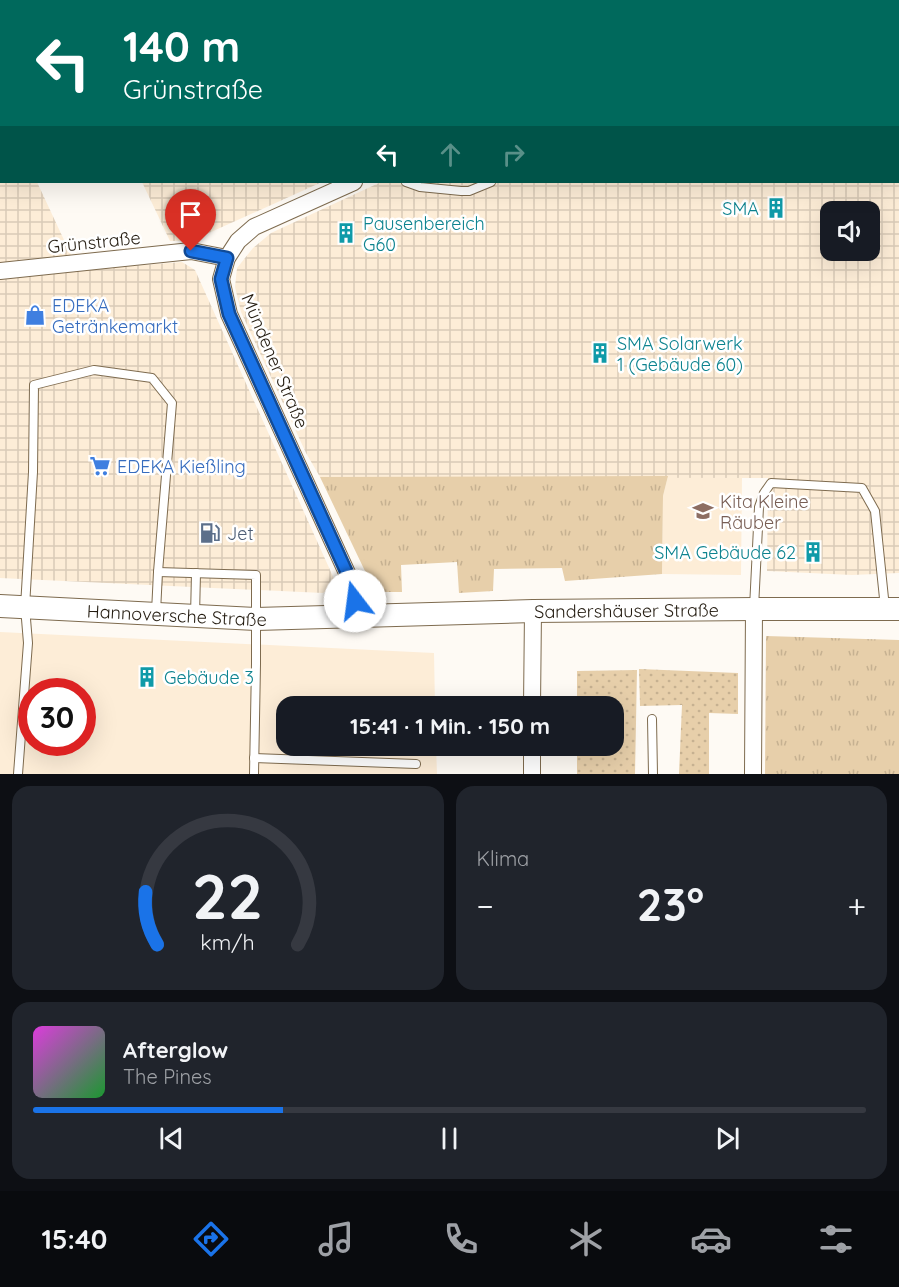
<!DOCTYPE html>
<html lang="de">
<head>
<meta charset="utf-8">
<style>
	:root { --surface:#171b24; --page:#20242c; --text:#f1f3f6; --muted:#9ea1a6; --line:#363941; --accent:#1a73e8 }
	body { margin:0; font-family:Quicksand,sans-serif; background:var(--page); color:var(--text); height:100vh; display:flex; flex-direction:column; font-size:22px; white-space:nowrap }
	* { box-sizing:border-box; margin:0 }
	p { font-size:20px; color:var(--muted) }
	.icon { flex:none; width:33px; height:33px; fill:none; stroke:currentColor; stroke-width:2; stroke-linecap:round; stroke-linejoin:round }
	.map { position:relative; height:774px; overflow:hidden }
	.details { display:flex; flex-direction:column; gap:12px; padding:12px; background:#0d0f14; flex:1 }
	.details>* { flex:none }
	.banner { position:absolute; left:0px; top:0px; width:900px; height:183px; box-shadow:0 6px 24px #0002; background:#00695c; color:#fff; overflow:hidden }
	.buttons { position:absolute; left:820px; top:201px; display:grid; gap:12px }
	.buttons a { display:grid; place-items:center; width:60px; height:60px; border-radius:12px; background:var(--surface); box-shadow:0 6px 24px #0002; font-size:30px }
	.speed { position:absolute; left:18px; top:678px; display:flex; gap:12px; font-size:30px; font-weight:700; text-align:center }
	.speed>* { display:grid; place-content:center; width:78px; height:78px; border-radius:50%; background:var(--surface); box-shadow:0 6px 24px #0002; line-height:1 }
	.speed .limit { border:9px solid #d22; background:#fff; color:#111 }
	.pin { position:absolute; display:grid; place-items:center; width:51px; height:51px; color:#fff; margin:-62px -26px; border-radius:50% 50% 50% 0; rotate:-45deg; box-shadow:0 0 6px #0007 }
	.pin .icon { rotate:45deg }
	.me { position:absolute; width:66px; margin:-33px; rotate:345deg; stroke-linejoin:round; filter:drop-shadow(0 0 4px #0008) }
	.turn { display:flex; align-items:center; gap:21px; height:126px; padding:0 24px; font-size:27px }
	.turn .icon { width:78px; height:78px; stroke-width:2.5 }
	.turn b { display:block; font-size:42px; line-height:51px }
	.lanes { display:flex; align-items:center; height:57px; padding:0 24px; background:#0003; justify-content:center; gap:30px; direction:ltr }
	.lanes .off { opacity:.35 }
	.big { font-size:45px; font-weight:700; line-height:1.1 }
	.details .card { flex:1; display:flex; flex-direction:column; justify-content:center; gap:9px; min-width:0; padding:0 21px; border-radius:18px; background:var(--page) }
	.details .dial { align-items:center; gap:0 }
	.dial svg { height:156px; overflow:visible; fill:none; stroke:var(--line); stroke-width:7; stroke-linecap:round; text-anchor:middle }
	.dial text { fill:var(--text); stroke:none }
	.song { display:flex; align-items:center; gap:18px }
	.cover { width:72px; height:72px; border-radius:9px; background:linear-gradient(135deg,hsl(300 70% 55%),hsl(130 70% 35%)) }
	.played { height:6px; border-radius:3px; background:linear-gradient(90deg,var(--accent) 30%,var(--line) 30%) }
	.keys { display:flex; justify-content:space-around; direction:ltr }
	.heat { display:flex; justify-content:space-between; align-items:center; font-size:33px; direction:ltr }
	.details .tiles { flex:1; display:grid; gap:12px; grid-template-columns:1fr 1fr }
	.card:last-child { grid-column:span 2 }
	.trip { position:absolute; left:276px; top:696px; width:348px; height:60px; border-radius:18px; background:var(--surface); box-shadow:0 6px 24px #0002; font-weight:700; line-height:60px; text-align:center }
	.tabs { display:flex; height:96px; justify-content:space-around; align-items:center; background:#090b0e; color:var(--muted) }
	.tabs .icon { width:42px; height:42px }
	.tabs .on { color:var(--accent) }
	.tabs b { font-size:27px; color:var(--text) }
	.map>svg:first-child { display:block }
</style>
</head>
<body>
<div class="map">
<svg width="899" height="774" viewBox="0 0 899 774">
	<defs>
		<pattern id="industrial-grid" width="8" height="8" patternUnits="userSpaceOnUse" patternTransform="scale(1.5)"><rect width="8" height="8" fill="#fdedd7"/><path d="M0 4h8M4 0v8" fill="none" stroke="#d9cbb8"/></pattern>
		<pattern id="grass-tufts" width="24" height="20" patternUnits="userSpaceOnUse" patternTransform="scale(1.5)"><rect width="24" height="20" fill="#e7cfaa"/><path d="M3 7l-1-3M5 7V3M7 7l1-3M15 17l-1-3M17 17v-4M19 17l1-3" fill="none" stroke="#c6b191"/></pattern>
		<pattern id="park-dots" width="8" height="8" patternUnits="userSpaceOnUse" patternTransform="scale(1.5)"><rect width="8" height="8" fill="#e7cfaa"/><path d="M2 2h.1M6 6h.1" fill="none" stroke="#c6b191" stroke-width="1.8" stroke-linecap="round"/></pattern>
	</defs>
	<rect width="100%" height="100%" fill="#fefaf4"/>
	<g fill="#fdedd7" fill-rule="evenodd">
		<path d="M668,476L742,478L741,575L662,574L663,496Z"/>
		<path d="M0,632L434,653L435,706H286V746H436L437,774H0ZM32,692H82V742H32Z"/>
	</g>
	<g fill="url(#industrial-grid)" fill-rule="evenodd">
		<path d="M271,0H633V1H268Z"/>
		<path d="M0,101L2,105V182H37L71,255L68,271L182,262L195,270L335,581L332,587L323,593L0,578Z"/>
		<path d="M899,167V573L852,575L767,571L768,478L320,477L306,453L241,312L235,287L237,268L253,248L271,233L381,182H898ZM831,212H870V250H831Z"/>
		<path d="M142,182H322L191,241H170Z"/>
	</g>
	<g fill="url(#grass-tufts)">
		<path d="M668,476L663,496L662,574L565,581L562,568L494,569L493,591L459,593L457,562L401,565L402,592H375L320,477Z"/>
		<path d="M766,636L899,640V774H765Z"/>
	</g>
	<g fill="url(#park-dots)">
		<path d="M639,669L738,673V714L709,713V774H679L682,705L640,706Z"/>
		<path d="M637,670L635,774H577V746H614V706H577V671Z"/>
	</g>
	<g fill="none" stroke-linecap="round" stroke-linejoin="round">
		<g stroke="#7e6b4f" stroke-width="10">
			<g id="service">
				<path d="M406,182L420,187L461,191H469L491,182"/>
				<path d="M158,572L256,575V664L254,774"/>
				<path d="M754,608L759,507L764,493L771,483L862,488L875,511L885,608"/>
				<path d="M195,616L196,573"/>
				<path d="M652,719L653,774"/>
				<path d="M254,758L416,764"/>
				<path d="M18,774L28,643L25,607L33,472L34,385L94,370L152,378L172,403L158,572L156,612"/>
			</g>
		</g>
		<g stroke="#7e6b4f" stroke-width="18">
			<g id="minor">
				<path d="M650,0V2"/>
				<path d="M230,2L233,0"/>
				<path d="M354,182L254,227L238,241L227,258L221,279L229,314L352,584L355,601L354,617"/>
				<path d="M0,271L191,251L227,258"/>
				<path d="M532,706L533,611"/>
				<path d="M532,774V746"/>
				<path d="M753,774L754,609"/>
			</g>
		</g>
		<g stroke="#7e6b4f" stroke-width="24">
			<g id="secondary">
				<path id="s1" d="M0,606L256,619L533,611L754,609H899"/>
			</g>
		</g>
		<g stroke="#7e6b4f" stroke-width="27">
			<g id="primary">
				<path d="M863,0V2"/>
				<path d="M898,73L899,74"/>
			</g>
		</g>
		<use href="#service" stroke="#fff" stroke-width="8"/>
		<use href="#minor" stroke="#fff" stroke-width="16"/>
		<use href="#secondary" stroke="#fff" stroke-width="22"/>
		<use href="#primary" stroke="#fff" stroke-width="26"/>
	</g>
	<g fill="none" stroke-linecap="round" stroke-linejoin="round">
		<g stroke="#114b97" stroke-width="15">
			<path id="route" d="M191,251L227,258L221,279L229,314L352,584L355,601"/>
		</g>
		<use href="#route" stroke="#1a73e8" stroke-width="10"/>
	</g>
	<defs>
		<g id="building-bare" transform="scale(1.62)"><path d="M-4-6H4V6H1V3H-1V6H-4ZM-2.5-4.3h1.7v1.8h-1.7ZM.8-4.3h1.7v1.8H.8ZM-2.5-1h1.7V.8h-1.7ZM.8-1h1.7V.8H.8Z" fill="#0f9aa8" stroke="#fff" stroke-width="2.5" paint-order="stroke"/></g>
		<g id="shop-bare" transform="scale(1.62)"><path d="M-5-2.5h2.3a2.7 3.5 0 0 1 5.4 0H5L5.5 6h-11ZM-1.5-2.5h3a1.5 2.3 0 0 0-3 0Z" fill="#3f7fe0" stroke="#fff" stroke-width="2.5" paint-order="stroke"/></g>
		<g id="supermarket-bare" transform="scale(1.62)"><path d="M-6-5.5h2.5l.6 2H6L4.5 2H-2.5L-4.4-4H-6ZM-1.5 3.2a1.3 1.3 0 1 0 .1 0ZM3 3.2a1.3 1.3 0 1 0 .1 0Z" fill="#3f7fe0" stroke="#fff" stroke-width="2.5" paint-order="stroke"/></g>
		<g id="school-bare" transform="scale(1.62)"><path d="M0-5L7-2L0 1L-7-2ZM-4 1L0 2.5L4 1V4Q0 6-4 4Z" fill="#8d6e63" stroke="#fff" stroke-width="2.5" paint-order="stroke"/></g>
		<g id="fuel-bare" transform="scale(1.62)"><path d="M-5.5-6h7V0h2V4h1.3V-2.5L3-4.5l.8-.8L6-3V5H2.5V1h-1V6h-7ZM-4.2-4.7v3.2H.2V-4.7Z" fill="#5c6f8a" stroke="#fff" stroke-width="2.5" paint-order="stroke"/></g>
	</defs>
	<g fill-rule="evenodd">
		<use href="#building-bare" x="776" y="208"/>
		<use href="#building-bare" x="346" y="233"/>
		<use href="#shop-bare" x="35" y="315"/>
		<use href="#building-bare" x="600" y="353"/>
		<use href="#supermarket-bare" x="100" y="466"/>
		<use href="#school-bare" x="703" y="511"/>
		<use href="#fuel-bare" x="210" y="533"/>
		<use href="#building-bare" x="813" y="552"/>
		<use href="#building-bare" x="147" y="677"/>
	</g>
	<g text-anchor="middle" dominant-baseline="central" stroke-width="5" stroke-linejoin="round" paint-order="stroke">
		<g font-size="18" fill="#0d838f" stroke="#fff" text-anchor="start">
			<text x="759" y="208" text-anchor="end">SMA</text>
			<text x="363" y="223">Pausenbereich<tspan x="363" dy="21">G60</tspan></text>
			<text x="617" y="343">SMA Solarwerk<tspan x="617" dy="21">1 (Gebäude 60)</tspan></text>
			<text x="796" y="552" text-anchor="end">SMA Gebäude 62</text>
			<text x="164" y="677">Gebäude 3</text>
		</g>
		<g font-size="18" fill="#241c11" stroke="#fff">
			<text transform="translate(94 242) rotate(-6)">Grünstraße</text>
			<text transform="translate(275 361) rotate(67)">Mündener Straße</text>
			<text stroke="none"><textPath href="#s1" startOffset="627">Sandershäuser Straße</textPath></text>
			<text stroke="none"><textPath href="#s1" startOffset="177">Hannoversche Straße</textPath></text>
		</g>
		<g font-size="18" fill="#366cbe" stroke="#fff" text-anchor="start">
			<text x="52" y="305">EDEKA<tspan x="52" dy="21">Getränkemarkt</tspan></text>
			<text x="117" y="466">EDEKA Kießling</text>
		</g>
		<g font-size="18" fill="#785e54" stroke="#fff" text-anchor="start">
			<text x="720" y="501">Kita Kleine<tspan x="720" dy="21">Räuber</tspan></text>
		</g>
		<g font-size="18" fill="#4e5e75" stroke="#fff" text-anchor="start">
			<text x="227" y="533">Jet</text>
		</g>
	</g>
</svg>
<div class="buttons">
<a><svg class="icon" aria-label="sound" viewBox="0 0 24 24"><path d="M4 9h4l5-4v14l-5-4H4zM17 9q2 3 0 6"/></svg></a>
</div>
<div class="speed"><div class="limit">30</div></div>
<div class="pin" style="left:191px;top:251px;background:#d93025"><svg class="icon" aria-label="arrive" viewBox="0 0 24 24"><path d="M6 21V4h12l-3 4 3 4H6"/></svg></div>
<svg class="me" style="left:355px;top:601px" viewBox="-20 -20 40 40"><circle r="19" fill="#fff"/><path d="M0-13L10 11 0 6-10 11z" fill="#1a73e8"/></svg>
<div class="trip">15:41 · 1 Min. · 150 m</div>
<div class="banner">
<div class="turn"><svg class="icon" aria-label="left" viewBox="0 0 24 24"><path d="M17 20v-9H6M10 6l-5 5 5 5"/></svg><div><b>140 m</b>Grünstraße</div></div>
<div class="lanes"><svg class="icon" aria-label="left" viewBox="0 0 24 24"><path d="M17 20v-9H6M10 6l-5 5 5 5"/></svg><svg class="icon off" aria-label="ahead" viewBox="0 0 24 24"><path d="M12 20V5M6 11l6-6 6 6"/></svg><svg class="icon off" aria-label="right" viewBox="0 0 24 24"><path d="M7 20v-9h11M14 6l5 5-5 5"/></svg></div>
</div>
</div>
<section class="details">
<div class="tiles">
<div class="card dial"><svg viewBox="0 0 100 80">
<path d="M14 69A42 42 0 1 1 86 69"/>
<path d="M14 69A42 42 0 0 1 8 42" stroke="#1a73e8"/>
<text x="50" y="56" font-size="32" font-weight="700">22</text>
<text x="50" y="72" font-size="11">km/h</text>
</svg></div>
<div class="card"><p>Klima</p>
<div class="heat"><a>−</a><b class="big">23°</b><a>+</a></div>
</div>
<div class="card">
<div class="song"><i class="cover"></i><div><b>Afterglow</b><p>The Pines</p></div></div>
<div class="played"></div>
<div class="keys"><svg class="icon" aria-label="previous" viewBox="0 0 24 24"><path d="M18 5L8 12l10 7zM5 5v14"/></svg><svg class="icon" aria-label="pause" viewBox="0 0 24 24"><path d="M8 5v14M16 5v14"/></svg><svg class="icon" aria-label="next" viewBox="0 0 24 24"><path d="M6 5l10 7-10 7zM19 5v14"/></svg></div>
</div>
</div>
</section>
<nav class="tabs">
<b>15:40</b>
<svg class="icon on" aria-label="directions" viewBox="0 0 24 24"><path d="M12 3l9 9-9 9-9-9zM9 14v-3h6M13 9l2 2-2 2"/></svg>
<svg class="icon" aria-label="music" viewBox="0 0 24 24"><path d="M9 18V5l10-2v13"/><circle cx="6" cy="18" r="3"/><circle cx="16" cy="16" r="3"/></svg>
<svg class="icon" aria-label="phone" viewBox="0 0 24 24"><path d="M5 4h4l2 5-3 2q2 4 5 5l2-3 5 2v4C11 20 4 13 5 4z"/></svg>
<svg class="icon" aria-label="climate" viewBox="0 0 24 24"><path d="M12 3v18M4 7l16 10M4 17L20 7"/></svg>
<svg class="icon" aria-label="car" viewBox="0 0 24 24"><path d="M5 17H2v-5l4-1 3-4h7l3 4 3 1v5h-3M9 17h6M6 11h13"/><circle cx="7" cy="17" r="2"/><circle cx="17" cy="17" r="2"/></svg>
<svg class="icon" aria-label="filters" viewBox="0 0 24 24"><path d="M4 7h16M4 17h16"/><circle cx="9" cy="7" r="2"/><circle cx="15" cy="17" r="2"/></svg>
</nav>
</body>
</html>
